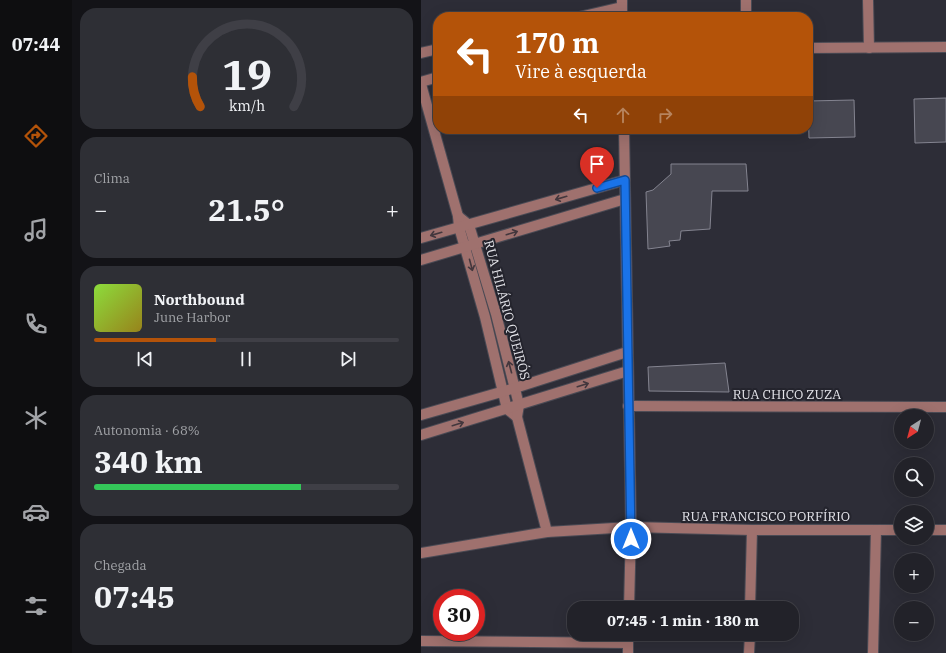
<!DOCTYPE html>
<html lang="pt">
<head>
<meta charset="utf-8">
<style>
	:root { --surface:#222229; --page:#2e2f35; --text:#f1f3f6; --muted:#a2a4a8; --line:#3f3f46; --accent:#b45309 }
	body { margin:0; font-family:"IBM Plex Serif",serif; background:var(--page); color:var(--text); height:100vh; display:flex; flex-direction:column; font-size:15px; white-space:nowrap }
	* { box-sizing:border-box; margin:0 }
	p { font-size:13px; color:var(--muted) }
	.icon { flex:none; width:22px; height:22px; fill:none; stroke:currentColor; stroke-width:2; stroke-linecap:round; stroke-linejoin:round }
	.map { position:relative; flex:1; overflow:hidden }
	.side { display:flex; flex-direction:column; gap:8px; padding:8px; background:#131317; width:349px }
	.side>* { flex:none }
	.top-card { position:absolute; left:12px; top:12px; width:380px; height:122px; border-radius:16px; box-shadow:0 4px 16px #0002,0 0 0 1px var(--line); background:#b45309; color:#fff; overflow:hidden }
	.needle { width:26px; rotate:216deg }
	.controls { position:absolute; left:473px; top:409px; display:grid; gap:8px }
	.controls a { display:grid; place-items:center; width:40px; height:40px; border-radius:50%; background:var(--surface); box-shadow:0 4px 16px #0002,0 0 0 1px var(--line); font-size:20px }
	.speed { position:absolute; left:12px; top:589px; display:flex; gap:8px; font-size:20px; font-weight:700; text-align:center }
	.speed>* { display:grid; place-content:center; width:52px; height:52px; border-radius:50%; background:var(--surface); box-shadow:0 4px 16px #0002,0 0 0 1px var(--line); line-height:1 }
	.speed .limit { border:6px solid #d22; background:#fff; color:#111 }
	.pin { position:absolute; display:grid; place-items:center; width:34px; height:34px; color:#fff; margin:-41px -17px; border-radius:50% 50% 50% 0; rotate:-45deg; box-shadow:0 0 4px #0007 }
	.pin .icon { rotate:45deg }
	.me { position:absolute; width:44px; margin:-22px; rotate:0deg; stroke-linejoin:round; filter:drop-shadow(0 0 3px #0008) }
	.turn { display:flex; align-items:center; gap:14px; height:84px; padding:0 16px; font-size:18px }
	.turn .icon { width:52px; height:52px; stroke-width:2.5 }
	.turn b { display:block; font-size:28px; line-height:34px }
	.lanes { display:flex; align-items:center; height:38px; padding:0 16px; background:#0003; justify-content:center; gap:20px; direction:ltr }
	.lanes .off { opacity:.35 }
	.big { font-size:30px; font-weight:700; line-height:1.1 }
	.side .widget { flex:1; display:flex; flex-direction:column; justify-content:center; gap:6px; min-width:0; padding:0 14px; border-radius:16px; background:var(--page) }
	.side .dial { align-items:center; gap:0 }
	.dial svg { height:104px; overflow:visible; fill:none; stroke:var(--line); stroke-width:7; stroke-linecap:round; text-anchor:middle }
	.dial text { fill:var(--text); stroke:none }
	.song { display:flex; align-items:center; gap:12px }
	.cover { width:48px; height:48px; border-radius:6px; background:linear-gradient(135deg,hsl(90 70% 55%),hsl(50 70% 35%)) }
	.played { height:4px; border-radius:2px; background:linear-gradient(90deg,var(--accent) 40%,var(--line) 40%) }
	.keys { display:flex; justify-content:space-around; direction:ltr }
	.heat { display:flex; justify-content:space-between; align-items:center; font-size:22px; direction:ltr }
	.charge { height:6px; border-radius:3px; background:linear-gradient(90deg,#34c759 68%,var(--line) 0) }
	.trip { position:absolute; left:146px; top:601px; width:232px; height:40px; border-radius:16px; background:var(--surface); box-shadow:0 4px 16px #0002,0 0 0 1px var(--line); font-weight:700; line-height:40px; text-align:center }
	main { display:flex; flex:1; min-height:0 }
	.menu { display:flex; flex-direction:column; width:72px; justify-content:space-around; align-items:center; background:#0e0e10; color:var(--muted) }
	.menu .icon { width:28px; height:28px }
	.menu .selected { color:var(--accent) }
	.menu b { font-size:18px; color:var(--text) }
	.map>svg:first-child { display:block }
</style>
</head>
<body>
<main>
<nav class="menu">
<b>07:44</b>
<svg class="icon selected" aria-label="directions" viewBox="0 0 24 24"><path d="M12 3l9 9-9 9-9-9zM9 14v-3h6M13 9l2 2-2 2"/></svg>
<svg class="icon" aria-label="music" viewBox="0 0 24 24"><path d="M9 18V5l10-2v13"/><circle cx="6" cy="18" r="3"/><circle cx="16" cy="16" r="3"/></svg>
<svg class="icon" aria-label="phone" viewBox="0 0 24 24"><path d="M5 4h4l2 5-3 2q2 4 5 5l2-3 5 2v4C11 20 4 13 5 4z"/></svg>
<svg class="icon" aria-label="climate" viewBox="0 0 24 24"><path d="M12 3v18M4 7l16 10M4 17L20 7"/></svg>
<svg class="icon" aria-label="car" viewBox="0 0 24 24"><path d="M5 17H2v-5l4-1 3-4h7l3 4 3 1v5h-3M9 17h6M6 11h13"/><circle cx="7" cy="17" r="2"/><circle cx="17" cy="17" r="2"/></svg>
<svg class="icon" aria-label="filters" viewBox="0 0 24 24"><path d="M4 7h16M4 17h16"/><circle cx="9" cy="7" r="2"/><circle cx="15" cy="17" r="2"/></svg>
</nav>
<section class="side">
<div class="widget dial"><svg viewBox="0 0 100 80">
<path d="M14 69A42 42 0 1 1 86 69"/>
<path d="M14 69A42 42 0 0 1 8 46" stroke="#b45309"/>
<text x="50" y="56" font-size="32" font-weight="700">19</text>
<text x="50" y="72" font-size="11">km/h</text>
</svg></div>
<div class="widget"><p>Clima</p>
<div class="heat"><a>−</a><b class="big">21.5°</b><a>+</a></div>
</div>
<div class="widget">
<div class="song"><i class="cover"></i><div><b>Northbound</b><p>June Harbor</p></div></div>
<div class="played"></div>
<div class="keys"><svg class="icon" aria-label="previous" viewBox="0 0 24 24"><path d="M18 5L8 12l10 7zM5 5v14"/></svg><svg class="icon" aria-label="pause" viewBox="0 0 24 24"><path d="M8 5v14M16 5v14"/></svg><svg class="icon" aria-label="next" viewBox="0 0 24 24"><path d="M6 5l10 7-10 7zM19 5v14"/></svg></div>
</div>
<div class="widget"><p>Autonomia · 68%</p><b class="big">340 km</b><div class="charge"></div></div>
<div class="widget"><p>Chegada</p><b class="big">07:45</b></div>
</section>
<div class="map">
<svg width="525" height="653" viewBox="0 0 525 653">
	<rect width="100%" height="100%" fill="#2d2d37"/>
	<g fill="#474751" stroke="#848490">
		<path d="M525,98V142L494,143L493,99Z"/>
		<path d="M433,100L434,137L388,138L387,101Z"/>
		<path d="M250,164H325L327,191H291L289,229L260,231L259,240L248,241L249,246L227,249L225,192L232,190L250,174Z"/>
		<path d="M304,363L308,392L228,391L227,367Z"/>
	</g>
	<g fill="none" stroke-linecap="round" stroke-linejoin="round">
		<g stroke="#4a4a54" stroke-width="12">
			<g id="minor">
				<path d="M201,0V17"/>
				<path d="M325,0V17"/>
				<path d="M447,0L448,48"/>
				<path d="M158,17L201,7"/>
				<path d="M387,48L525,47"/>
				<path d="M0,53L17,49"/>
				<path d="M0,82L17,77"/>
				<path d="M0,84L37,216L38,227L64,317L86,409L96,417"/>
				<path d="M203,129L210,527L208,608"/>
				<path d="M37,216L48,225L75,314L98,405L96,417L126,532"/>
				<path d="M0,238L204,180"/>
				<path d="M0,260L204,199"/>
				<path d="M207,406L525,407"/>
				<path d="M0,415L94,388L206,352"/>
				<path d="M0,435L207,371"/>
				<path d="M506,530H525"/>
				<path d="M0,553L126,532L210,527L331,530H480"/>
				<path d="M329,608L331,530"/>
				<path d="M0,641L207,643"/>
				<path d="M207,653V634"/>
				<path d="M328,653L329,634"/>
				<path d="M452,653L455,530"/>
			</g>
		</g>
		<use href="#minor" stroke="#9f716e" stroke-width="10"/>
	</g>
	<defs><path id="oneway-shaft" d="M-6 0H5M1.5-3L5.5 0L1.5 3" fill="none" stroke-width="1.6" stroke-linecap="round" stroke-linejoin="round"/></defs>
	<g stroke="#43373d">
		<use href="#oneway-shaft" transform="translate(140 198) rotate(164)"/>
		<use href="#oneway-shaft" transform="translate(91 233) rotate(-17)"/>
		<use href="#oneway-shaft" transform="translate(15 234) rotate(164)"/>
		<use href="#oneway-shaft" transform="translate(50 265) rotate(75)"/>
		<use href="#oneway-shaft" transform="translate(89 367) rotate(-105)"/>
		<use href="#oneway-shaft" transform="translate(162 385) rotate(-17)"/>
		<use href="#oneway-shaft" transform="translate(37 424) rotate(-17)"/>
	</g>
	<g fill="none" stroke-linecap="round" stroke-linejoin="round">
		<g stroke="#114b97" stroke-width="10">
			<path id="route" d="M176,188L204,180L210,539"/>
		</g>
		<use href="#route" stroke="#1a73e8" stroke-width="7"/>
	</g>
	<g text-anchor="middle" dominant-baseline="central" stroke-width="4" stroke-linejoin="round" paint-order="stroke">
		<g font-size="13" fill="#e5e5eb" stroke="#24242d">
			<text transform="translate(86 310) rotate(75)">RUA HILÁRIO QUEIRÓS</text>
			<text x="366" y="394">RUA CHICO ZUZA</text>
			<text x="345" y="516">RUA FRANCISCO PORFÍRIO</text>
		</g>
	</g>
</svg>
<div class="controls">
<a><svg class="needle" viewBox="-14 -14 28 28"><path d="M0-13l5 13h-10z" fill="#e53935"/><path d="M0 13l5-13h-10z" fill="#a2a4a8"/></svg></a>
<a><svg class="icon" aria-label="search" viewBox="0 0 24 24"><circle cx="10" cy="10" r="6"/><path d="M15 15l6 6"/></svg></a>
<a><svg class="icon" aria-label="layers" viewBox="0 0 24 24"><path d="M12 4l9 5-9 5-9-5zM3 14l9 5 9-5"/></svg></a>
<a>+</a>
<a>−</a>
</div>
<div class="speed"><div class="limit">30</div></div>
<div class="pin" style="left:176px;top:188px;background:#d93025"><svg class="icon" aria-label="arrive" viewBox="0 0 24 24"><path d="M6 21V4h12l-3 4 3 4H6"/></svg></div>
<svg class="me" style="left:210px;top:539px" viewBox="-20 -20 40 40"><circle r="17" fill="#1a73e8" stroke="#fff" stroke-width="3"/><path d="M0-11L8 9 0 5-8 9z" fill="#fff"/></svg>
<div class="trip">07:45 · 1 min · 180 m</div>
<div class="top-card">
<div class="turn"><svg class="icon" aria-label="left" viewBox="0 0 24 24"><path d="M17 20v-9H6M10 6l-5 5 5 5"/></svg><div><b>170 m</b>Vire à esquerda</div></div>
<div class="lanes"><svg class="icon" aria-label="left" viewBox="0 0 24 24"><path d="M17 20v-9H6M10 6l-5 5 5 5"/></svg><svg class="icon off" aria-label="ahead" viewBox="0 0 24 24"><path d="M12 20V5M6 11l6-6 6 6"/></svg><svg class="icon off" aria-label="right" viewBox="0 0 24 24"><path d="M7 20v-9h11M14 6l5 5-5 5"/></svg></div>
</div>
</div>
</main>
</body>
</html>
